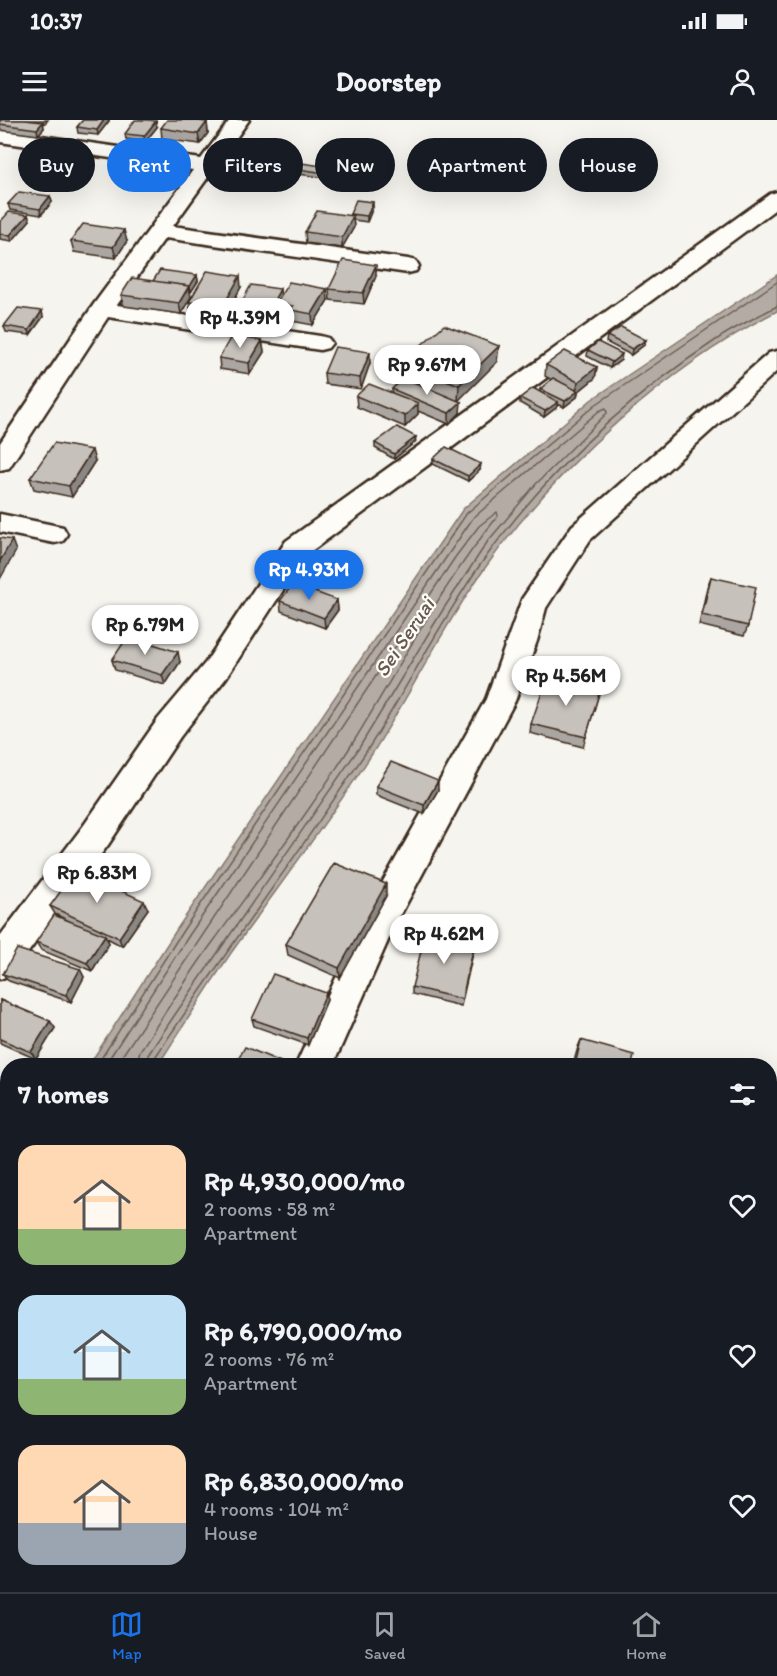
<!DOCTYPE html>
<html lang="en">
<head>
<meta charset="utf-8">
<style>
  body { margin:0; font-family:Itim,sans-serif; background:#242831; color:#f1f3f6; height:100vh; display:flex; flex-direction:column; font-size:22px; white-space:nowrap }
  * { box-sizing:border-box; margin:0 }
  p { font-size:20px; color:#9ea1a6 }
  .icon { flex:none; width:33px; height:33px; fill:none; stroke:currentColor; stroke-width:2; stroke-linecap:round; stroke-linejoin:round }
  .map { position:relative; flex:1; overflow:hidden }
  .panel { position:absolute; left:0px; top:938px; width:777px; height:536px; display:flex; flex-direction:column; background:#171b24; border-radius:24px 24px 0 0; box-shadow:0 6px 24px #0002 }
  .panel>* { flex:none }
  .top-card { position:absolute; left:18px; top:18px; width:741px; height:54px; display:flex; gap:12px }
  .price { position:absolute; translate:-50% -51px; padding:0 14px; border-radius:21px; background:#fff; color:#222; font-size:20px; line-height:39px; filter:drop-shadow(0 2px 3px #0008) }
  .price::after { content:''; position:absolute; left:50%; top:36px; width:18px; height:14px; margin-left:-9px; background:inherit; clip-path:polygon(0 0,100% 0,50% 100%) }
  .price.current { background:#1a73e8; color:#fff }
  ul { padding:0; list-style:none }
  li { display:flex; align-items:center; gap:18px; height:150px; padding:0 18px }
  li span { display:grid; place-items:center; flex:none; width:168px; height:120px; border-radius:18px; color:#555 }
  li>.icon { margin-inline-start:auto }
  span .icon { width:72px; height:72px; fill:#fffc; stroke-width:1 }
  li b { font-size:26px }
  h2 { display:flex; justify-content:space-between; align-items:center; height:72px; padding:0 18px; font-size:26px }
  .pill { padding:0 21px; border-radius:27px; background:#171b24; box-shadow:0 6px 24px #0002; font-size:21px; line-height:54px }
  .pill.current { background:#1a73e8; color:#fff }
  .status { display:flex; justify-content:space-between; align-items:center; height:42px; padding:0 30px; background:#171b24; direction:ltr }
  .status svg { height:16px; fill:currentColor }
  header { display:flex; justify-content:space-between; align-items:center; height:78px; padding:0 18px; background:#171b24; font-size:27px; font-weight:700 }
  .dock { display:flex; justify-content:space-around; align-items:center; height:84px; border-top:2px solid #363941; background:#171b24; font-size:16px; color:#9ea1a6 }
  .dock a { display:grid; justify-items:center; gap:3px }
  .dock .current { color:#1a73e8 }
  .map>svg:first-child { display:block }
  .water { fill:#b4aca4; stroke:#84786e; stroke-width:1.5 }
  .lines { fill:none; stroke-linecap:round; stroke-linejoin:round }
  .shore { stroke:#6b5e54; stroke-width:1.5 }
  .minor-casing { stroke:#3b2a1e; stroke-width:5 }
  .minor { fill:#fdfcf7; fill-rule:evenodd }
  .wall { fill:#aba6a1; stroke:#3b2a1e; stroke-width:1.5 }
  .shaded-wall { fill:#8b8783; stroke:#3b2a1e; stroke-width:1.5 }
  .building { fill:#c7c1bb; stroke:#3b2a1e; stroke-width:1.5 }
  .labels { text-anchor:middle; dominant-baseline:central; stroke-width:4.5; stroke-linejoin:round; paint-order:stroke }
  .water-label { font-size:21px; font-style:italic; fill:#65584d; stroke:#fdfcf7 }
</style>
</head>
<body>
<div class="status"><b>10:37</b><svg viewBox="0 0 49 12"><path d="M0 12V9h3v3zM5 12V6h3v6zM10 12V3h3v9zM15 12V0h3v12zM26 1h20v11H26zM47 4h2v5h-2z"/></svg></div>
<header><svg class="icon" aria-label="menu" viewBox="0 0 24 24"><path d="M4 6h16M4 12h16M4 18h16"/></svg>Doorstep<svg class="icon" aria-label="person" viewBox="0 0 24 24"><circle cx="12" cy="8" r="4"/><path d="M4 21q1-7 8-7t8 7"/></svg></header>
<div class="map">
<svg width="777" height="1472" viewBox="0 0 777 1472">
  <rect width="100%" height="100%" fill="#f5f4ee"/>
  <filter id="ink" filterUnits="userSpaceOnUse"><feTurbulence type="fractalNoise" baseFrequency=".0167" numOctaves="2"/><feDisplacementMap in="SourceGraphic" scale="12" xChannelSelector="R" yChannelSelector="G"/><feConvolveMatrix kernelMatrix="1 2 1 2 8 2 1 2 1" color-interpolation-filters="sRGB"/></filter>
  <g filter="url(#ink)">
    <path class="water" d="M777 155V191C666 248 558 346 485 448 443 507 411 573 372 634 327 703 278 767 231 833 206 870 182 908 158 945H89L179 806 463 389 591 280Z
      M7 1072V1192L0 1204V1084Z"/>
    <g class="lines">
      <path class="shore" d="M97 945 184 809 467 393 595 285 777 162
        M105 945 190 814 473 398 599 291 606 288 607 293 536 364 488 421 444 488 359 628 174 896 148 935 145 945
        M116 945 456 436 479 406 497 392 498 396C440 467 402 544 354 621 311 689 263 753 216 818 189 854 165 893 140 931L136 945
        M153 945 154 939C223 835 297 736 366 632 406 571 438 505 480 445 543 356 625 280 716 220 735 207 757 197 777 186"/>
      <g class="minor-casing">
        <path id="minor" d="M230 0H249L173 106 408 139 416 141 419 146 416 151 408 153 165 118 117 185 320 216 328 218 332 223 328 228 320 230 108 197 9 348 0 350V323L94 184 193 50 0 22V10L201 39Z
          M777 72V88L306 435 226 558 180 617 108 725 12 854 0 859V816L84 705 158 599 206 542 286 421 770 74Z
          M777 231V251L590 420 546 488 537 521 515 581 394 807 333 945H296L368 788 486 579 522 479 572 406 769 233Z
          M0 394 63 407 67 414 63 421 54 423 0 412Z
          M770 1103 777 1106V1146L770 1143Z
          M41 1466H88L86 1472H38Z"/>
      </g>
      <use href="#minor" class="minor"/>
    </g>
    <path class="wall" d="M0 0H48L44 4 43 3 44 8 38 15 0 10Z
      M83 0H109V1L98 15 78 13 77 7Z
      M207 2 208 13 200 24 162 19 161 8Z
      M157 7 145 22 126 19 125 14Z
      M248 25V31L282 35V40L329 52 326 58 278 51V49L277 51 242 46 241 40 244 36 229 35 228 29Z
      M355 49 349 60 331 58V52Z
      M50 76 52 82 41 95 10 90 8 84Z
      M373 87 367 102 353 100 354 107 342 128 306 123 305 112 350 96V94Z
      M28 95 30 100 12 121 0 119V102Z
      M71 121H127L116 138 74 132Z
      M197 155 198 161 191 172H190L181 194 124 186 121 175 153 161Z
      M376 156 364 184 330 180 329 169Z
      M241 167 224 198 191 193 189 182Z
      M280 176 328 180 313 205 292 201 291 197 277 194 276 189 268 204 239 200 238 189Z
      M42 191 43 197 30 215 6 212 4 206Z
      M607 216 644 225 631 235 606 222Z
      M262 221 264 232 250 254 220 249 219 238Z
      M588 230 621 240 610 248 587 236Z
      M402 242H497L458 280 460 293 449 304 418 291V294L405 307 357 287 356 276 392 273V269L404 258 402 257Z
      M370 243 361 269 325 264 324 253Z
      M546 245 597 247 595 258 578 272 577 277 564 287 558 284 557 287 544 297 520 283V278L540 272V269L552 260 545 256Z
      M415 322 394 339 375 328V323Z
      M433 339 480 350 468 361 433 344Z
      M95 341 72 377 34 369 30 358Z
      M711 457 748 506 744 516 699 505 707 467Z
      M337 480 338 490 325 508 281 491 280 481Z
      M112 540 180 542 165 565 115 550Z
      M600 570 583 627 530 613 531 604Z
      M376 666 438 670 424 694 376 675Z
      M386 776 340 858 288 835 286 824Z
      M50 786 148 789 122 826 107 818 109 823 92 851 41 830 36 822 71 802 55 794Z
      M474 829 461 886 412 874V867Z
      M80 849 84 857 71 882 9 861 3 854Z
      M326 873 327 880 308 925 254 906 252 899Z
      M0 880 50 901 55 908 36 939 0 923Z
      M581 920 632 945H573L578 927Z
      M770 1127 777 1129V1256L770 1254Z"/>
    <path class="shaded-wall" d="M104 0H109V1L98 15 97 10Z
      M156 1 157 7 145 22 144 16Z
      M43 2 44 8 38 15 37 9Z
      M207 2 208 13 200 24 198 14Z
      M282 35 283 41 278 46V49L277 51 276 45Z
      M355 43V49L349 60V55Z
      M329 47V52L326 58 325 53Z
      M50 76 52 82 41 95 40 89Z
      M373 82V87L367 102V96Z
      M28 95 30 100 12 121 10 115Z
      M353 96 354 107 342 128V117Z
      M124 110 127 121 116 138 113 127Z
      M376 145V156L364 184 363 173Z
      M197 155 198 161 191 172 190 166Z
      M240 156 241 167 224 198 223 186Z
      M189 166 191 177 181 194 179 183Z
      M280 169 281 180 276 183V189L268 204 267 193Z
      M327 169 328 180 313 205 312 194Z
      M42 191 43 197 30 215 29 210Z
      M646 220 644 225 631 235 632 229Z
      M262 221 264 232 250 254 249 243Z
      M499 226 497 242 458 281 459 265Z
      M370 232V243L361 269 360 258Z
      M622 234 621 240 610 248 612 242Z
      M597 247 595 258 578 272 577 277 564 287 565 281 576 272 578 262Z
      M461 282 460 293 449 304V293Z
      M558 282 557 287 544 297 545 291Z
      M418 283V294L405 307V296Z
      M416 317 415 322 394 339V334Z
      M92 330 95 341 72 377 69 366Z
      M481 344 480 350 468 361V356Z
      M12 420 16 431 0 459V441Z
      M337 480 338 490 325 508 324 498Z
      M178 532 180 542 165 565 162 555Z
      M438 661V670L424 694V685Z
      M386 764V776L340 858 339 848Z
      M144 781 148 789 122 826 119 818Z
      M105 815 109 823 92 851 87 843Z
      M80 849 84 857 71 882 66 875Z
      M326 873 327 880 308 925 307 918Z
      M50 901 55 908 36 939 31 932Z
      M6 1004 8 1006V1016L0 1028V1013Z
      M0 1364 8 1369V1373L0 1369Z
      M39 1466H45L41 1472H36Z
      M205 1466H213L228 1472H219Z"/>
    <path class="building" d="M0 0H25L43 2 37 9 0 4Z
      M83 0H104L97 10 77 7Z
      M135 0H148L156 1 144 16 125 14Z
      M167 0H189L207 2 198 14 161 8Z
      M232 24 248 25 245 31 228 29Z
      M247 31 282 35 276 45 241 40Z
      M281 40 329 47 325 53 278 46Z
      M337 41 355 43 349 55 331 52Z
      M19 72 50 76 40 89 8 84Z
      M356 80 373 82 367 96 350 94Z
      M317 91 353 96 342 117 305 112Z
      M9 92 28 95 10 115 0 114V102Z
      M83 104 124 110 113 127 71 121Z
      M343 140 376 145 363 173 329 169Z
      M160 150 197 155 190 166 153 161Z
      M207 151 240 156 223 186 189 182Z
      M132 158 189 166 179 183 121 175Z
      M289 162 327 169 312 194 291 190 293 186 276 183Z
      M251 165 280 169 267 193 238 189Z
      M18 188 42 191 29 210 4 206Z
      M444 205 499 226 459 265 402 242Z
      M621 207 646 220 632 229 607 216Z
      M232 215 262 221 249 243 219 238Z
      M598 222 622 234 612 242 588 230Z
      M335 227 370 232 360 258 324 253Z
      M565 231 597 247 578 262 546 245Z
      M404 258 461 282 449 293 392 269Z
      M553 258 578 271 565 281 540 269Z
      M369 264 418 283 405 296 356 276Z
      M533 268 558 282 545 291 520 278Z
      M397 307 416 317 394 334 375 323Z
      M54 323 92 330 69 366 30 358Z
      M446 327 481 344 468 356 433 339Z
      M0 418 12 420 0 441Z
      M711 457 756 467 748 506 702 495Z
      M293 464 337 480 324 498 280 481Z
      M128 516 178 532 162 555 112 540Z
      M547 557 600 570 586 617 531 604Z
      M391 642 438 661 424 685 376 666Z
      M334 743 386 764 339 848 286 824Z
      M76 750 144 781 119 818 50 786Z
      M54 795 105 815 87 843 36 822Z
      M426 811 475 821 462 879 412 867Z
      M17 829 80 849 66 875 3 854Z
      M273 854 326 873 307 918 252 899Z
      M0 880 50 901 31 932 0 919Z
      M581 920 634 935 632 945H575Z
      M245 927 288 945H235Z
      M0 1002 6 1004 0 1013Z
      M770 1127 777 1129V1251L770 1248Z
      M0 1369 8 1373V1466H39L36 1472 0 1471Z
      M117 1466H205L219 1472H115Z"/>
  </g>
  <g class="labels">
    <g class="water-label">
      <text transform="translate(404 517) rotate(-56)">Sei Seruai</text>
    </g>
  </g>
</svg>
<b class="price" style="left:240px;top:229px">Rp 4.39M</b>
<b class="price" style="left:427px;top:276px">Rp 9.67M</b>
<b class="price current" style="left:309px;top:481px">Rp 4.93M</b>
<b class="price" style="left:145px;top:536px">Rp 6.79M</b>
<b class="price" style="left:566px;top:587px">Rp 4.56M</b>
<b class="price" style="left:97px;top:784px">Rp 6.83M</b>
<b class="price" style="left:444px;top:845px">Rp 4.62M</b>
<div class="top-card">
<a class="pill">Buy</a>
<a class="pill current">Rent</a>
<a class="pill">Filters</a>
<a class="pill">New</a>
<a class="pill">Apartment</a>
<a class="pill">House</a>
</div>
<section class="panel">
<h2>7 homes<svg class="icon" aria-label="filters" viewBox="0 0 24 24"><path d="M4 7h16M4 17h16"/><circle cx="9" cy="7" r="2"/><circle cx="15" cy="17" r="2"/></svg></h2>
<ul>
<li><span style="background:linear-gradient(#ffd9b3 70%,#8fb573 0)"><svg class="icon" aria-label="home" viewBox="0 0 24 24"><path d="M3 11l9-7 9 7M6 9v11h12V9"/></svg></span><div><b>Rp 4,930,000/mo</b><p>2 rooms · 58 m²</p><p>Apartment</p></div><svg class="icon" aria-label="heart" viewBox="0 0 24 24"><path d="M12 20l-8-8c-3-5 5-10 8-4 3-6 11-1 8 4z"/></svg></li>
<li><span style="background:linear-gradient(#bfe0f5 70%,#8fb573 0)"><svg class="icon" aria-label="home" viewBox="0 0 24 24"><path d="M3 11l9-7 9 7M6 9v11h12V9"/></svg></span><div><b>Rp 6,790,000/mo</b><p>2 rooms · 76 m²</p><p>Apartment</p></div><svg class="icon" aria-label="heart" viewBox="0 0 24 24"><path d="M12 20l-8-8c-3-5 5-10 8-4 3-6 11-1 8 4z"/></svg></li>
<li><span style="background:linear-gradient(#ffd9b3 65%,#9aa5b1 0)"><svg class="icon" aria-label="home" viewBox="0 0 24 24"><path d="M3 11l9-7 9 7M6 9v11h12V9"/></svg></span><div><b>Rp 6,830,000/mo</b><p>4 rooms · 104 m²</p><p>House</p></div><svg class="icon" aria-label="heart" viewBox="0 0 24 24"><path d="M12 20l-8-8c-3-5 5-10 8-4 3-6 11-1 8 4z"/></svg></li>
</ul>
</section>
</div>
<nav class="dock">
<a class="current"><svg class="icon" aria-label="map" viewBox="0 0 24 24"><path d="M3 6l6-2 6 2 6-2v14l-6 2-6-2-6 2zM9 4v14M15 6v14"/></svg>Map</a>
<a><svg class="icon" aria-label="saved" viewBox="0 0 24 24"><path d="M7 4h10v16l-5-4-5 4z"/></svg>Saved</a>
<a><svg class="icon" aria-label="home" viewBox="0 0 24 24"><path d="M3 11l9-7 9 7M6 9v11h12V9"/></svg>Home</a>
</nav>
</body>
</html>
